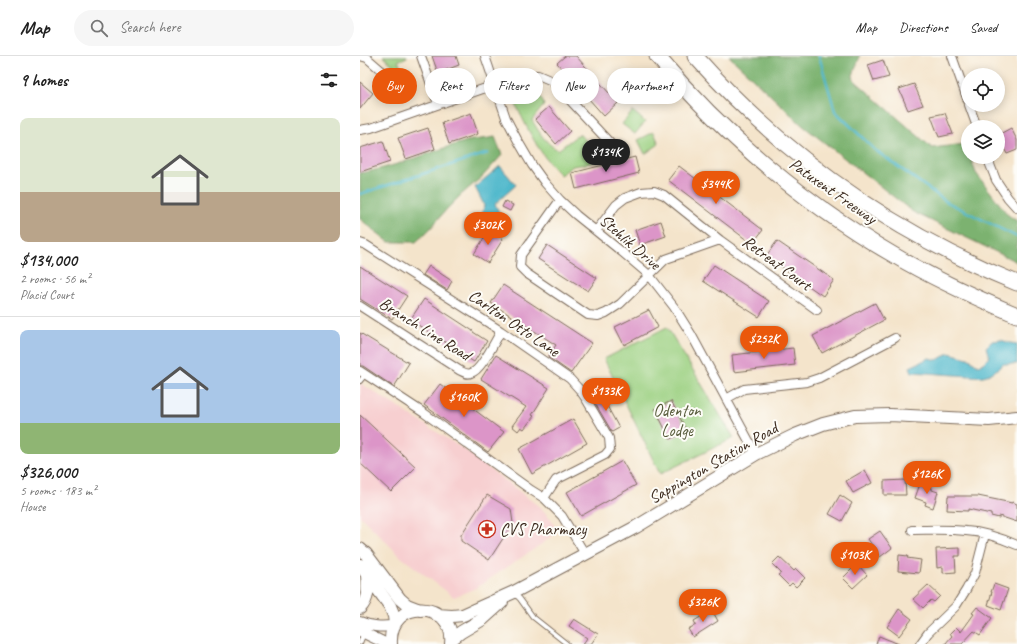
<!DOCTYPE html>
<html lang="en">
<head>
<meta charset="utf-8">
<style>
  body { margin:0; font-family:Caveat,sans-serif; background:#f6f6f6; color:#222; height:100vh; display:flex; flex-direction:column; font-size:15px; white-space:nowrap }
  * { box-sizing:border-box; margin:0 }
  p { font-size:13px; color:#767676 }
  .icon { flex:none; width:22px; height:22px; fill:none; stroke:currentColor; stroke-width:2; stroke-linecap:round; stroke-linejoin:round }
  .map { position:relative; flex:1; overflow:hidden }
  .details { display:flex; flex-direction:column; background:#fff; width:360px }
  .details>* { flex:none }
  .guide { position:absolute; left:12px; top:12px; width:380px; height:36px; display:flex; gap:8px }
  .fabs { position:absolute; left:601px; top:12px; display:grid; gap:8px }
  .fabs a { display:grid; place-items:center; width:44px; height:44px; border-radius:50%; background:#fff; box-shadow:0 2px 10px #0003; font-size:20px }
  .price { position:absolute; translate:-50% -34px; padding:0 9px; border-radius:14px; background:#ea580c; color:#fff; font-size:13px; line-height:26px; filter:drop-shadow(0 1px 2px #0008) }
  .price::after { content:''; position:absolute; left:50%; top:24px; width:12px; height:9px; margin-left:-6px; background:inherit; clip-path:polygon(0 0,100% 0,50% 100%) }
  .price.on { background:#222; color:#fff }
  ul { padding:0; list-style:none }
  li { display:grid; align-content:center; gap:8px; height:212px; padding:0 20px }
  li+li { border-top:1px solid #e0e0e0 }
  li span { display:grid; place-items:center; height:124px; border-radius:8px; color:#555 }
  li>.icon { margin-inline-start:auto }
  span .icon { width:72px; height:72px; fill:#fffc; stroke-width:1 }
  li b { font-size:17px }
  h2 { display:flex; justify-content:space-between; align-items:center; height:48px; padding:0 20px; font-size:17px }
  .tag { padding:0 14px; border-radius:18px; background:#fff; box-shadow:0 2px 10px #0003; font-size:14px; line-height:36px }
  .tag.on { background:#ea580c; color:#fff }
  header { display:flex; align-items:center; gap:24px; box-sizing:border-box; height:56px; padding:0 20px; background:#fff; border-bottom:1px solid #e0e0e0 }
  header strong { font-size:19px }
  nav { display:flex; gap:22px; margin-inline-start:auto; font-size:14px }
  .search { width:280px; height:36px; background:#f6f6f6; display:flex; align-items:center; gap:10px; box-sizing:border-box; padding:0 14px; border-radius:22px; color:#767676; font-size:15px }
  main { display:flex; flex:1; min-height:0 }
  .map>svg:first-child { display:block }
  .built { fill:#f7cfd0 }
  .green { fill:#9bd081; stroke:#6b7d50 }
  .forest { fill:#7cb26f; stroke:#5c6e46 }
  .water { fill:#4db7cb; stroke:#447074 }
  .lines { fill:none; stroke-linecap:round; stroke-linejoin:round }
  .stream { stroke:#4db7cb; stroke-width:2.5 }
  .building { fill:#dc95c8 }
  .service-casing { stroke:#7c6b5b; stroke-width:6 }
  .minor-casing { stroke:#7c6b5b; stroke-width:10 }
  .tertiary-casing { stroke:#7c6b5b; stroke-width:12 }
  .secondary-casing { stroke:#7c6b5b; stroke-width:14 }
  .motorway-casing { stroke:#7c6b5b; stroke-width:17 }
  .service { stroke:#fff; stroke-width:4 }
  .minor { stroke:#fff; stroke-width:8 }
  .tertiary { stroke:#fff; stroke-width:10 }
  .secondary { stroke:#fff; stroke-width:12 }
  .motorway { stroke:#fff; stroke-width:15 }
  .labels { text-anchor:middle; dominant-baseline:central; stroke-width:4; stroke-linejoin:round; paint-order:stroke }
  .street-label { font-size:17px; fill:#3b2a1e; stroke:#fdfcf7 }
  .park-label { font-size:17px; fill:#585c3c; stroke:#fdfcf7 }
  .poi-label { font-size:17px; fill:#3b2a1e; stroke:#fdfcf7; text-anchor:start }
</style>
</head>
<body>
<header>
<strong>Map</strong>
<div class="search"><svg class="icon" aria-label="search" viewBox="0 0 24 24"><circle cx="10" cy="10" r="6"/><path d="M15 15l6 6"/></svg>Search here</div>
<nav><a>Map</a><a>Directions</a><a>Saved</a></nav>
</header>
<main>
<section class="details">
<h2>9 homes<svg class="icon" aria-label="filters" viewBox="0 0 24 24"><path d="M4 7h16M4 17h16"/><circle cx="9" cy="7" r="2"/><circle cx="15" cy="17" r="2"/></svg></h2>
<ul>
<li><span style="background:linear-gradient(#dfe7d0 60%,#b9a48a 0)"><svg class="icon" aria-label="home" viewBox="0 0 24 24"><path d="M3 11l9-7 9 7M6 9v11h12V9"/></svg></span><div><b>$134,000</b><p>2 rooms · 56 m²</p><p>Placid Court</p></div></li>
<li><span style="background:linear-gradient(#a9c7e8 75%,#8fb573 0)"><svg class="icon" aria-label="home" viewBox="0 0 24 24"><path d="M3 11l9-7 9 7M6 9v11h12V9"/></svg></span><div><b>$326,000</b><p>5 rooms · 183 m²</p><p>House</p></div></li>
</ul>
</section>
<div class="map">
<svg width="657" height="588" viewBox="0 0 657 588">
  <rect width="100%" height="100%" fill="#fdfcf7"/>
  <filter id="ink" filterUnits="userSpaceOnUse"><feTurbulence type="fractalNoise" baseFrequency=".025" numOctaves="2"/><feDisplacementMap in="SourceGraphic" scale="8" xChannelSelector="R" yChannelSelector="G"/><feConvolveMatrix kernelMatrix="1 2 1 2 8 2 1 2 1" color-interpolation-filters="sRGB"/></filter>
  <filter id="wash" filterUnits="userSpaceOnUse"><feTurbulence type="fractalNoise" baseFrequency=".012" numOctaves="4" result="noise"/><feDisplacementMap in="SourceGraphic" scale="16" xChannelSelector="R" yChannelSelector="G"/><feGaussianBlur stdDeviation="0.9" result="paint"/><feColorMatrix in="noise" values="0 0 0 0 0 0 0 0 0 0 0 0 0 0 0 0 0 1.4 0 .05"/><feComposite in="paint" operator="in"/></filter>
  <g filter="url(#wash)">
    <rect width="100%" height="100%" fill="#f4e4cb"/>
    <path class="built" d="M0 327 108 396 143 423 181 452 191 463 197 476 183 487 116 532 94 541 41 501 0 460Z"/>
    <path class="green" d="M23 0H47V1L38 5 41 11 50 12 47 22Z
      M168 37C178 38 181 40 184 49L172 64C179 76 185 87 198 94L219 78 238 96 242 102 227 108 213 110 200 119C178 97 166 70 153 42Z
      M273 55 285 66 275 78 262 68Z
      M294 76 299 88 285 98 278 84Z
      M307 271 374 382 300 418 244 303Z"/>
    <path class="forest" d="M369 0H500L492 22 572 92 605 88 608 95V101H610L616 117 648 159 657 165V206L553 156 442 69Z
      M135 81 142 99 123 120 102 138 86 154 70 173 56 186H29L0 163V117C37 111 71 95 107 85 116 83 126 83 135 81Z"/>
    <path class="water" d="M140 110 156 129 135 148 140 158 136 165 122 160 124 149 115 131Z
      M641 284 650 287 657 288V308H643C633 318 625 322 610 320L552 316 550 311 569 302 577 304 589 297 608 302 618 309 623 307 629 301 626 291 632 285Z"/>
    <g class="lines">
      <path class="stream" d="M459 0 475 55 515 94 587 146 657 181
        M0 138 128 97"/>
    </g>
    <g id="blocks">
      <path class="building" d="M72 0H96L99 9 78 17Z
        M205 0H216L258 47 244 60 197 7Z
        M523 4 529 21 514 25 508 9Z
        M0 26 13 37 0 53Z
        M554 28 563 49 548 54 539 33Z
        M189 51 210 75 196 88 175 63Z
        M111 57 118 78 89 88 82 67Z
        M585 57 593 78 579 81 571 60Z
        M68 72 75 93 46 103 38 82Z
        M651 72 657 84V94L647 98 638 81V79Z
        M23 85 30 106 0 116V92Z
        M275 101 279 117 216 133 212 117Z
        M319 110 403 174 392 188 308 124Z
        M145 145 153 149 150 155 142 151Z
        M301 165 306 180 280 189 275 174Z
        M129 174 143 183 128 207 114 198Z
        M417 185 474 224 463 240 406 200Z
        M187 189 237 222 228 235 178 203Z
        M354 209 409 245 399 261 343 225Z
        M0 210 47 240 32 263 0 243Z
        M69 210 92 225 87 234 63 219Z
        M143 229 232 287 211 317 188 301 196 289 131 247Z
        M64 243 113 275V276L127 285 114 306 106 301 107 300 50 264Z
        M515 247 524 264 462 297 453 280Z
        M289 254 298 271 264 289 255 271Z
        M0 277 49 307 34 331 3 310H0Z
        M433 292 435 309 374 316 372 299Z
        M136 299 189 332 172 359 174 360 164 373 161 371 158 375 152 370 166 351 121 323Z
        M80 328 144 376 128 396 64 349Z
        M240 337 259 372 252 376 232 342Z
        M311 345 327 375 310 383 295 353Z
        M0 359 56 411 31 436 0 407Z
        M213 363 227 387 172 418 159 393Z
        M262 405 276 429 221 460 207 436Z
        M505 414 512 427 493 437 486 425Z
        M545 424 546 439H524V425Z
        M560 428 572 432V434L578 436 573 452 565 449 566 446 555 442Z
        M127 439 151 453 153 467 129 504 101 485V479Z
        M480 439 492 447 482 465 469 458Z
        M588 440H618L652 447V446L657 448V466L639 460V462L631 460V458L608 453V455L587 454Z
        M520 475 532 492 520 501 508 483Z
        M600 492V500H595L596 516 583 517V511L577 512 576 493Z
        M539 499 548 500 547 502 561 504 559 517 538 515Z
        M419 501 434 515 436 513 445 522 436 531 432 527 429 530 418 519 421 517 412 508Z
        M497 508 507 519 493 532 483 522Z
        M634 528 648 533 641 554 628 549 632 536H631Z
        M568 529 580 540 574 546 571 544 563 552 553 543Z
        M617 551 632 562 620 579 614 575 602 588H585L592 580 590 577 596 571 601 576 614 558 612 557Z
        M539 553 552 563 539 580 527 571Z
        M352 554 358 565 333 581 328 573 336 569 334 565Z
        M214 563 238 578 231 588H223L227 582 209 570Z
        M519 580 539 588H516Z"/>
    </g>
  </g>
  <g filter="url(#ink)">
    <use href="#blocks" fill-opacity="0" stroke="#7c6b5b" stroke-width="1"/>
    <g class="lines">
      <g class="service-casing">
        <path id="service" d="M0 325 5 319
          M155 538 160 543 173 561 207 588
          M0 587 4 577"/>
      </g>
      <g class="minor-casing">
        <path id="minor" d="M0 0 7 2 44 34
          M61 0 78 48
          M125 0 146 62 158 85 172 109 185 127 200 144 216 159 262 196 289 219 314 251 331 278 396 398
          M592 0 608 45
          M609 49 617 71
          M0 74 11 72 163 19H178L192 25 250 87
          M627 101 636 124 648 142 657 152
          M200 144 161 199 160 211 166 217 228 259 238 260 246 257 260 248 306 203 360 184
          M236 175 256 149 265 142 281 136 294 135 304 139 360 184 457 254
          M0 187 6 189 141 275 210 323 219 333 226 343 249 382 250 393 245 399 196 424 184 442
          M0 250 99 314C103 316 107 319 111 317 121 315 135 285 141 275
          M0 315 64 357 171 434 184 442 202 460 225 498
          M366 343 384 333 447 326 459 322 535 282
          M552 474C570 474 588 473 606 475 624 476 641 482 657 489
          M560 588 568 577 596 550 606 534 615 517 625 478"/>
      </g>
      <g class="tertiary-casing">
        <path id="tertiary" d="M0 566C12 571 21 571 33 570
          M0 575 27 588"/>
      </g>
      <g class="secondary-casing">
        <path id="secondary" d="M0 493 6 498 40 543 47 549 60 554
          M0 509 30 550 34 560 35 568
          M0 552C9 543 8 531 7 519
          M77 559 92 560 103 559 154 536 276 471 396 398 435 379 463 368 495 360 530 359 629 364 657 361
          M92 583 101 576 123 563 142 546
          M31 588C28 540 96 544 91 588"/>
      </g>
      <g class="motorway-casing">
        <path id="motorway" d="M297 0C364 79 442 146 532 198 572 222 614 241 657 259
          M335 0C425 101 532 176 657 227"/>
      </g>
      <use href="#service" class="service"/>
      <use href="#minor" class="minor"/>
      <use href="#tertiary" class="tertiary"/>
      <use href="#secondary" class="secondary"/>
      <use href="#motorway" class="motorway"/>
    </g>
  </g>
  <defs>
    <g id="pharmacy-ring" transform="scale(0.9)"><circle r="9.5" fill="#fdfcf7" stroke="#c8321e" stroke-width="1.5"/><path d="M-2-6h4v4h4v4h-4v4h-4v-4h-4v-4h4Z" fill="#c8321e"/></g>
  </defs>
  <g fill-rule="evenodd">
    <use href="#pharmacy-ring" x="127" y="473"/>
  </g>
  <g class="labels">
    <g class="street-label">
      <text transform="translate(473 135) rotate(35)">Patuxent Freeway</text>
      <text transform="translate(270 186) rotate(41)">Stehlik Drive</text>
      <text transform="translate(417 207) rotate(36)">Retreat Court</text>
      <text transform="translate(154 267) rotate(34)">Carlton Otto Lane</text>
      <text transform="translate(65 273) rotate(32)">Branch Line Road</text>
      <text transform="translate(353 407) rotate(-30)">Sappington Station Road</text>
    </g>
    <g class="park-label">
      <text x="317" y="354">Odenton<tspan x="317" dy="20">Lodge</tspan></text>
    </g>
    <g class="poi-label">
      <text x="140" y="473">CVS Pharmacy</text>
    </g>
  </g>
</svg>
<div class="fabs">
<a><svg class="icon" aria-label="locate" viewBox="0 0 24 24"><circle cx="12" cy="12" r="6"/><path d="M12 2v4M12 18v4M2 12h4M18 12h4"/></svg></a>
<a><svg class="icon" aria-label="layers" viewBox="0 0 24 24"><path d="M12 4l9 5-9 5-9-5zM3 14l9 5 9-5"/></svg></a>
</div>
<b class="price on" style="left:246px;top:117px">$134K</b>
<b class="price" style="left:356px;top:149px">$344K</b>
<b class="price" style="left:128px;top:190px">$302K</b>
<b class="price" style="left:404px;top:304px">$252K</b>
<b class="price" style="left:246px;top:356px">$133K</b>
<b class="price" style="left:104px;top:362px">$160K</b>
<b class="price" style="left:567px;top:439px">$126K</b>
<b class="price" style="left:495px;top:520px">$103K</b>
<b class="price" style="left:343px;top:567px">$326K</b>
<div class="guide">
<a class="tag on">Buy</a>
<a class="tag">Rent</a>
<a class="tag">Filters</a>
<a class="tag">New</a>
<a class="tag">Apartment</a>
</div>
</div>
</main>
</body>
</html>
